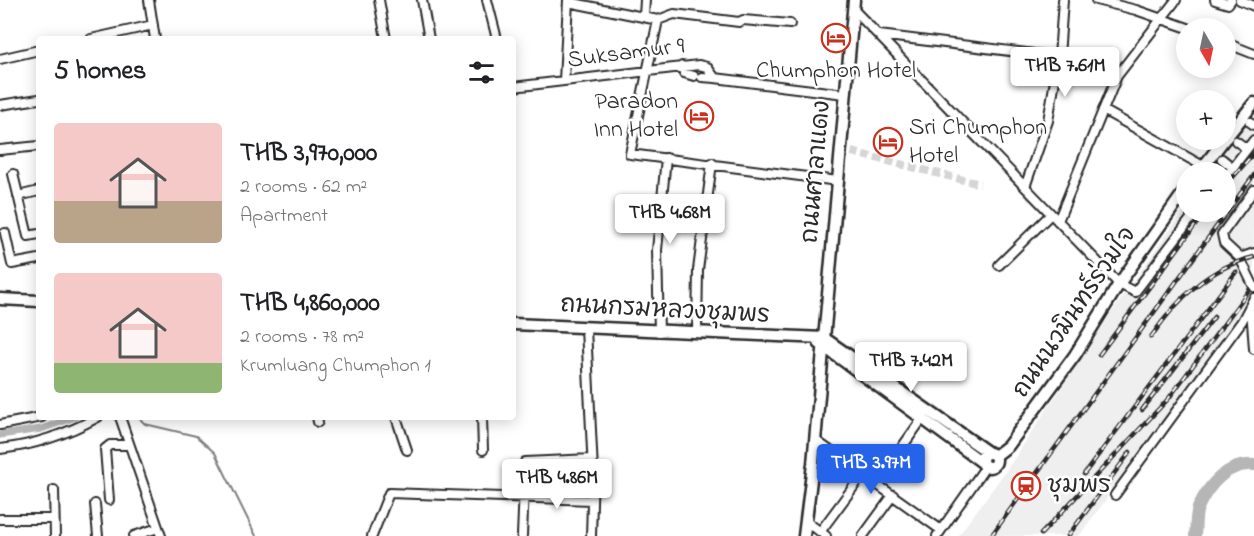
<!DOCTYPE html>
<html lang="en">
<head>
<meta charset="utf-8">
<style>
  body { margin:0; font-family:"Indie Flower","Playpen Sans Thai",sans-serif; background:#f2f2f2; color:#202124; height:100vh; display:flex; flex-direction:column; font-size:22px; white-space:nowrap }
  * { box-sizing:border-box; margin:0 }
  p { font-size:20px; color:#757577 }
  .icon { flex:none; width:33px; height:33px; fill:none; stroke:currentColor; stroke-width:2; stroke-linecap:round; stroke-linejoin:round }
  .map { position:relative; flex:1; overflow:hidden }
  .sheet { position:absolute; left:36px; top:36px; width:480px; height:384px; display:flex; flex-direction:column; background:#fff; border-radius:6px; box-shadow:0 3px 15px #0003 }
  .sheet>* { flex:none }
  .needle { width:39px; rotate:171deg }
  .controls { position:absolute; left:1176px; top:18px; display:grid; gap:12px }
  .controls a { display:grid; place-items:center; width:60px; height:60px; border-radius:50%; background:#fff; box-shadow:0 3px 15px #0003; font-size:30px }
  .price { position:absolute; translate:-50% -51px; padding:0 14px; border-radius:6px; background:#fff; color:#222; font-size:20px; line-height:39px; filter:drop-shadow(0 2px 3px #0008) }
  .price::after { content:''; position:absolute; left:50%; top:36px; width:18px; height:14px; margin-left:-9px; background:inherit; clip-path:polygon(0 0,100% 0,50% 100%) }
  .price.current { background:#2563eb; color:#fff }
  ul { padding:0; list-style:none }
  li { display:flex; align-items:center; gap:18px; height:150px; padding:0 18px }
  li span { display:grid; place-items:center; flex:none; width:168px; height:120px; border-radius:6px; color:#555 }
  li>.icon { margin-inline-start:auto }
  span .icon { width:72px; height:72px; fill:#fffc; stroke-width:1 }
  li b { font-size:26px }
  h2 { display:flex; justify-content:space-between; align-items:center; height:72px; padding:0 18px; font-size:26px }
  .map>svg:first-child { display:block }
  .built { fill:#efefef }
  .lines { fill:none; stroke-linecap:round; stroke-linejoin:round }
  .stream { stroke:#7e7e7e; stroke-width:2 }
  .canal { stroke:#b6b6b6; stroke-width:7 }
  .river { stroke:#b6b6b6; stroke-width:12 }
  .street-tunnel { stroke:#d5d5d5; stroke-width:8; stroke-dasharray:8 4; stroke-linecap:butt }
  .street-casing { stroke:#2b2b2b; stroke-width:12 }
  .secondary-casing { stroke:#2b2b2b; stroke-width:15 }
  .street { stroke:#fff; stroke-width:8 }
  .secondary { stroke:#fff; stroke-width:10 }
  .rail-casing { stroke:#2b2b2b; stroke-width:4.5 }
  .rail { stroke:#fff; stroke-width:2; stroke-dasharray:7; stroke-linecap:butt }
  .labels { text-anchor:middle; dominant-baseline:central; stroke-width:5; stroke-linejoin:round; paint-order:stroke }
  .street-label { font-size:24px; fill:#2b2b2b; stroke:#fff }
  .poi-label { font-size:24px; fill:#2b2b2b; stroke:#fff; text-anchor:start }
</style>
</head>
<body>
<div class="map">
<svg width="1254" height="536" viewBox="0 0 1254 536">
  <rect width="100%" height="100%" fill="#fff"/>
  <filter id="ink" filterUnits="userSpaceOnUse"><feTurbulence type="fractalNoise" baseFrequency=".0167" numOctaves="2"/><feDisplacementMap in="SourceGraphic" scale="12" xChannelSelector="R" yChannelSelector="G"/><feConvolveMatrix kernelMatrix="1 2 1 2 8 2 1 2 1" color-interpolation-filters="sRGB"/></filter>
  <g filter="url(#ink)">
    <path class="built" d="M1254 112V299L1079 536H958L1008 468 1109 316 1186 207V212H1226V172H1211Z"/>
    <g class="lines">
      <path class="stream" d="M138 417 145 424 196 436 215 453 256 536"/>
      <path class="canal" d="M0 435 41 429 75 417"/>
      <path class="river" d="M1195 536C1196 527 1195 516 1198 508 1208 485 1227 463 1254 465"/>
      <path class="street-tunnel" d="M840 149 980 184"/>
      <g class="street-casing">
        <path id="street" d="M149 0 155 39
          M379 0 386 39
          M422 0 429 39
          M487 0 497 39
          M1096 0 1136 10 1188 28
          M1215 0 1228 4 1231 0
          M1240 0 1254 6
          M568 2 658 20 630 154 838 181
          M853 9 1119 284 1135 292 1196 212
          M644 16 645 0
          M658 20 674 14 739 22 743 20 790 24
          M879 35 1059 57
          M91 39 153 25
          M1226 43 1254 54
          M0 59 39 50
          M682 66 684 73 694 76
          M702 77 715 78
          M564 81 568 0
          M513 87 699 65 707 67 715 78 845 94
          M0 105 39 99
          M1103 110 1203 166
          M1250 122 1254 125
          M1236 141 1247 149
          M0 150 39 146
          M1222 159 1233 168
          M13 174 28 236 39 234
          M1226 176 1254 140
          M1025 187 1048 121 1059 57 1063 0
          M1254 190 1222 234 1224 243 1240 258 1254 253
          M18 196 39 191
          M1058 221 1117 76 1176 0
          M5 233 12 264 39 259
          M1240 258 1254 287
          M999 265 1051 214
          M1251 308 1254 349
          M586 328 593 471 591 536
          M659 332 657 250 666 158
          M697 333 698 270 712 163
          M120 417 161 536
          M317 417 318 422
          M396 417 407 450
          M482 417 483 450
          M0 425 42 417
          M815 440 941 530
          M0 449C36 445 67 434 98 417
          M876 484 922 419
          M54 490 55 536
          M1115 495 1242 321 1254 298
          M109 500 105 449 110 445H128
          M95 504 98 536
          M0 519H53
          M807 522 826 536
          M820 532 863 474
          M134 536 158 528
          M372 536 389 493 592 500
          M522 536 525 462 592 459
          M863 536 893 495
          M937 536 986 466"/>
      </g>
      <g class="secondary-casing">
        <path id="secondary" d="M1226 138 1254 103
          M1199 172 1224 140
          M0 299 39 301
          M513 324 824 338 989 453
          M819 343 983 463
          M982 460a7 7 0 1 1 14 0a7 7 0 1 1-14 0Z
          M995 456 1008 446 1075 355 1119 284 1186 189
          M804 536 813 464 854 0"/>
      </g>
      <use href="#street" class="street"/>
      <use href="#secondary" class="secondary"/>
      <g class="rail-casing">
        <path id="rail" d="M1226 185 1254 153
          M1151 337C1177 299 1208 268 1254 257
          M1099 355 1205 212
          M1142 410 1214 317
          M1084 474 1236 272
          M1041 534 1169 398 1249 290
          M991 536 1254 175
          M1068 536 1130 452"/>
      </g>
      <use href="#rail" class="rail"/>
    </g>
  </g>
  <defs>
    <g id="hotel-ring" transform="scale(1.5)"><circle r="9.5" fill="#fff" stroke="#c8321e" stroke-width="1.5"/><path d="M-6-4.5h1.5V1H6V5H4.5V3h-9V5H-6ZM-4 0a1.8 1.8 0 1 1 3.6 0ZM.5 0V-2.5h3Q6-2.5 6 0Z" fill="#c8321e"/></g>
    <g id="station-ring" transform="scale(1.5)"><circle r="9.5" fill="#fff" stroke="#c8321e" stroke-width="1.5"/><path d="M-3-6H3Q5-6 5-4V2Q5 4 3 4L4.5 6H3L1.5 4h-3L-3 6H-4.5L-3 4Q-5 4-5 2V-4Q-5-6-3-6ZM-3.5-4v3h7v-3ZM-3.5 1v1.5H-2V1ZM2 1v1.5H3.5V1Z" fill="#c8321e"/></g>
  </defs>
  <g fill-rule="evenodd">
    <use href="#hotel-ring" x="836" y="38"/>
    <use href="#hotel-ring" x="699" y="116"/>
    <use href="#hotel-ring" x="888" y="142"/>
    <use href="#station-ring" x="1026" y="486"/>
  </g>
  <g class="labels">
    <g class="street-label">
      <text transform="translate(626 54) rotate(-7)">Suksamur 9</text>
      <text transform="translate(817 172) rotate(-85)">ถนนศาลาแดง</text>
      <text transform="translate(665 311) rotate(3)">ถนนกรมหลวงชุมพร</text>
      <text transform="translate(1075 313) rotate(-56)">ถนนนวมินทร์ร่วมใจ</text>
    </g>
    <g class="poi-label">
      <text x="836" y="71" text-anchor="middle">Chumphon Hotel</text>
      <text x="678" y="102" text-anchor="end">Paradon<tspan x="678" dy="28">Inn Hotel</tspan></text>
      <text x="909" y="128">Sri Chumphon<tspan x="909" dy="28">Hotel</tspan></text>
      <text x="1047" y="486">ชุมพร</text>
    </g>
  </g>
</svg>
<div class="controls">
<a><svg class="needle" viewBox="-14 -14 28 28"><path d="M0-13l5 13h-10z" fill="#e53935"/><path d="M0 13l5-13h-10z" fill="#757577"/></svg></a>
<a>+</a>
<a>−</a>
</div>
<b class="price" style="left:1065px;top:98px">THB 7.61M</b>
<b class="price" style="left:670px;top:245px">THB 4.68M</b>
<b class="price" style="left:911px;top:393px">THB 7.42M</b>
<b class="price current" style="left:871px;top:495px">THB 3.97M</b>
<b class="price" style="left:557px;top:510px">THB 4.86M</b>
<section class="sheet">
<h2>5 homes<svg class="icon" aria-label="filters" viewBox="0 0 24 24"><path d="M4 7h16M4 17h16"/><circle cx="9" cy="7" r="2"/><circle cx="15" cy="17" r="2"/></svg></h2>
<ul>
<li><span style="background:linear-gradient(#f6c9c9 65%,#b9a48a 0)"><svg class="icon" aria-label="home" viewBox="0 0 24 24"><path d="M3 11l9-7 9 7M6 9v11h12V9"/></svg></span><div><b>THB 3,970,000</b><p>2 rooms · 62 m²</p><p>Apartment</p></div></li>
<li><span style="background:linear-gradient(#f6c9c9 75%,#8fb573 0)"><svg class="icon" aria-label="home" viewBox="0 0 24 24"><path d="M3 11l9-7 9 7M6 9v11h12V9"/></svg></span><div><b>THB 4,860,000</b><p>2 rooms · 78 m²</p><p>Krumluang Chumphon 1</p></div></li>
</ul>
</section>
</div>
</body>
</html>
